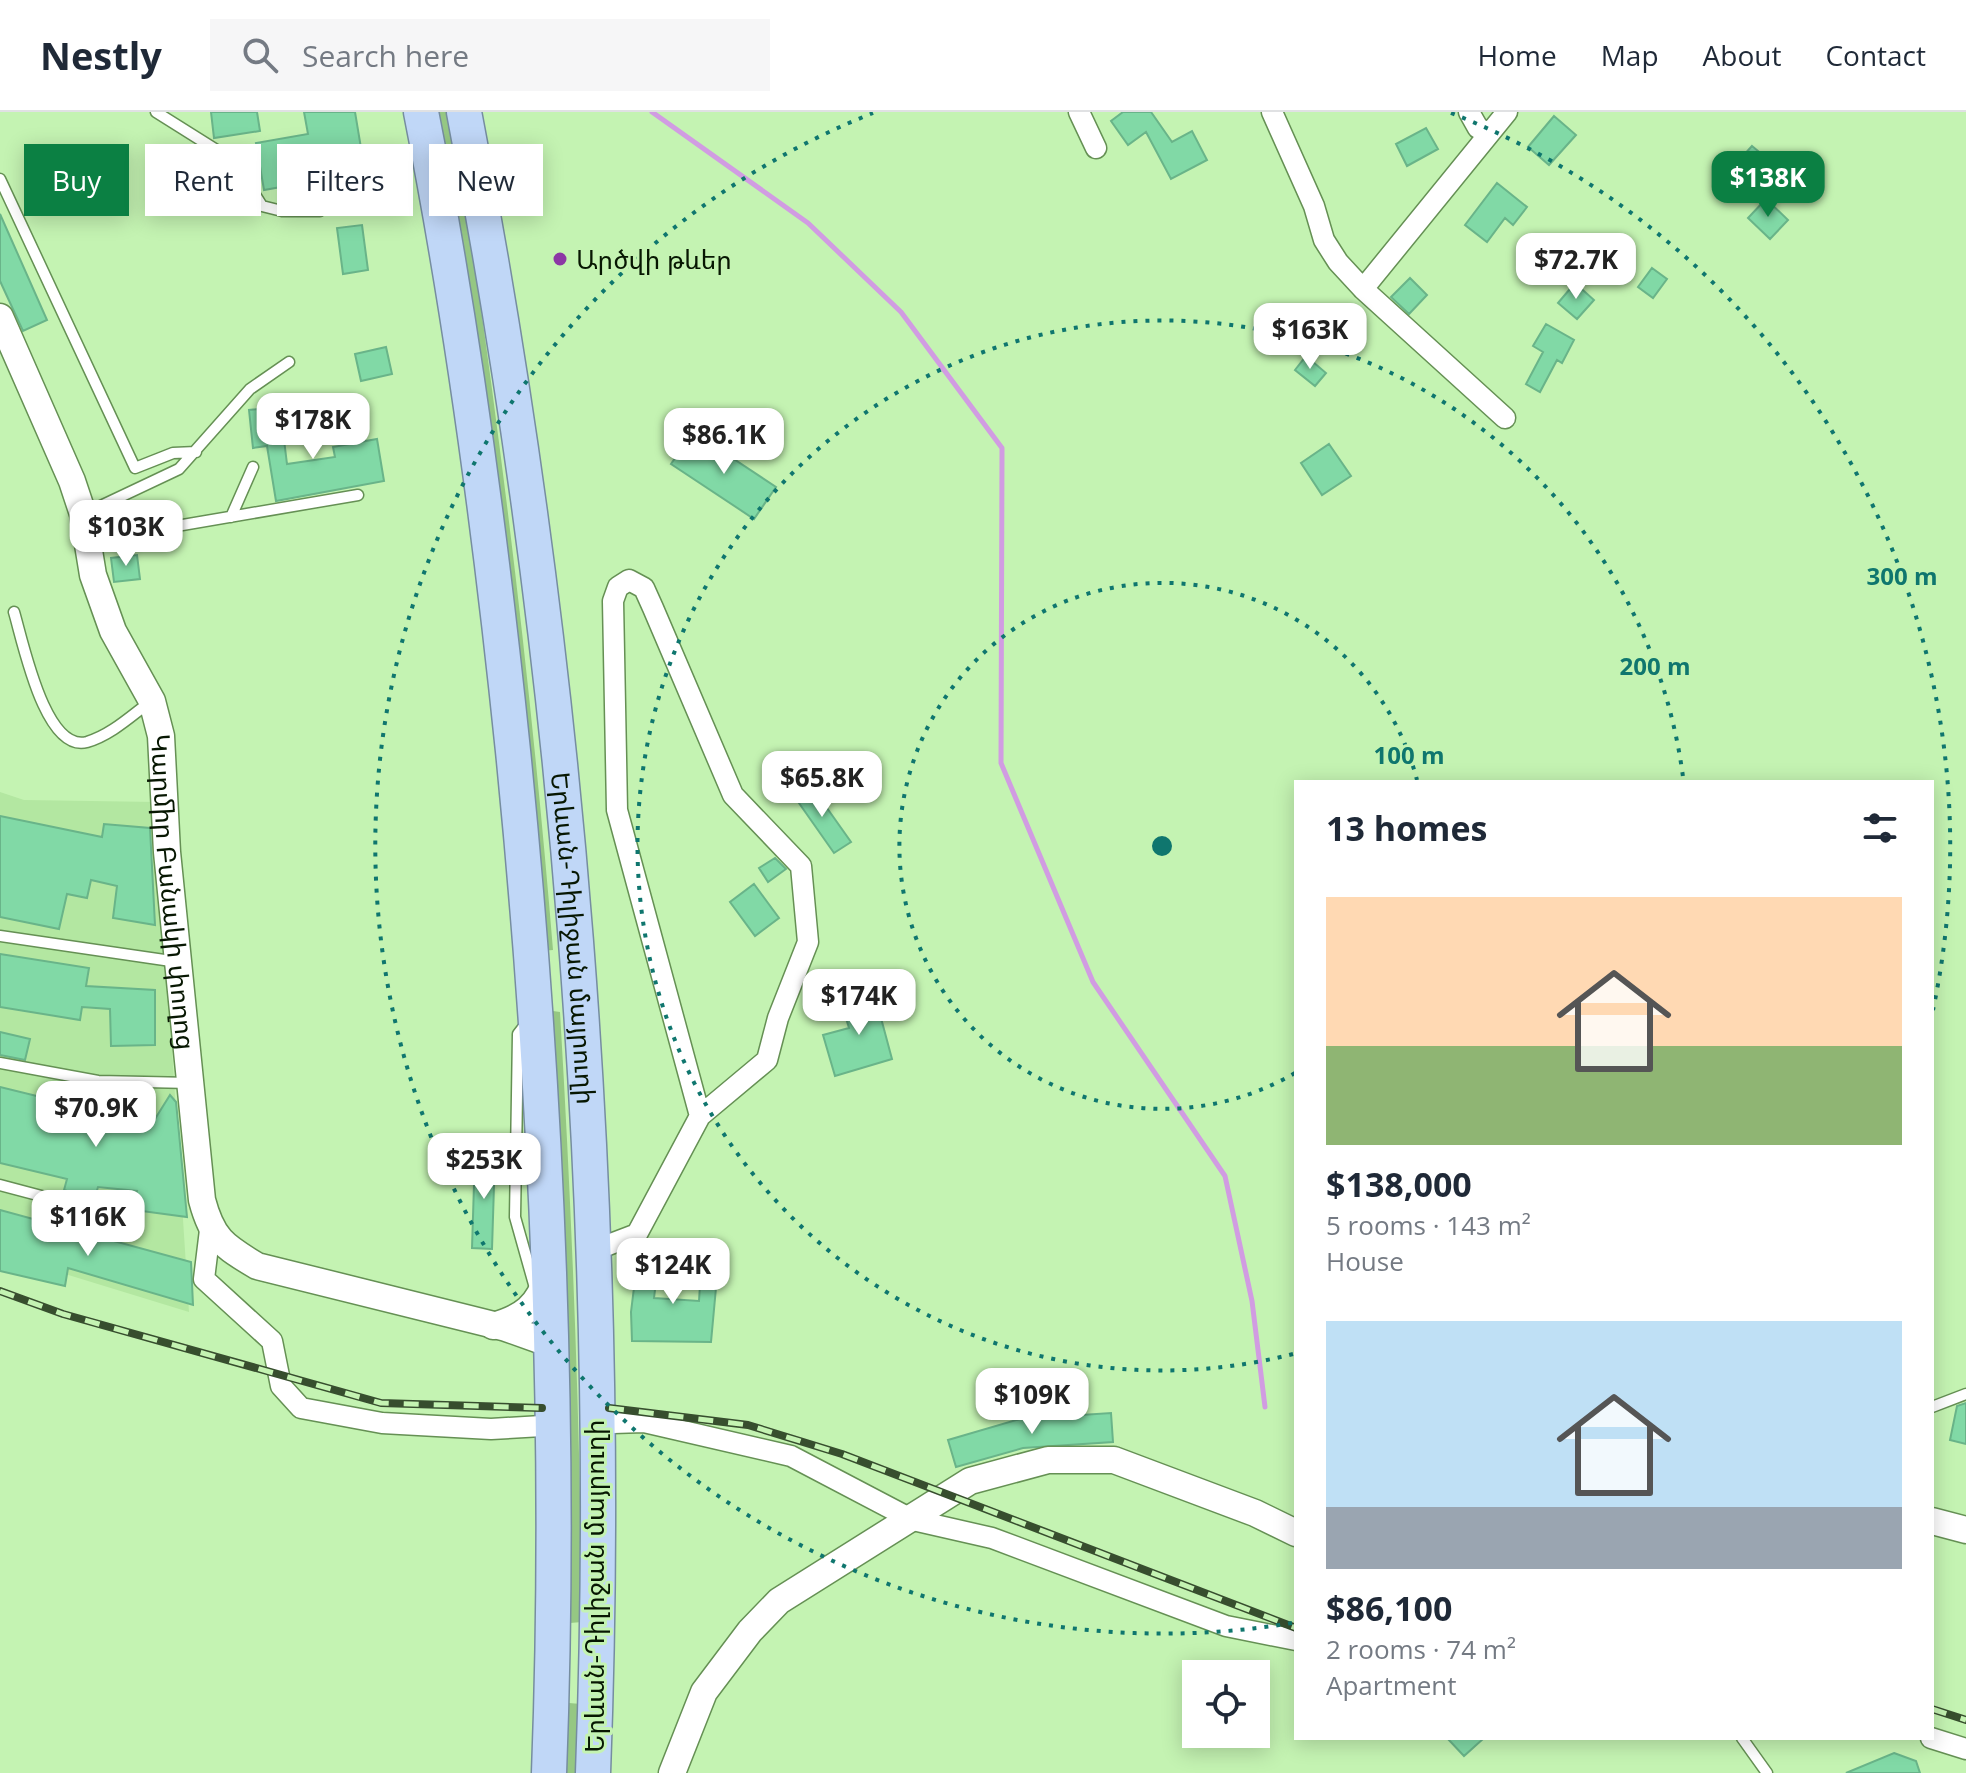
<!DOCTYPE html>
<html lang="en">
<head>
<meta charset="utf-8">
<style>
  body { margin:0; font-family:"Open Sans","Noto Sans Armenian",sans-serif; background:#f6f6f7; color:#1f2937; height:100vh; display:flex; flex-direction:column; font-size:30px; white-space:nowrap }
  * { box-sizing:border-box; margin:0 }
  p { font-size:26px; color:#747a83 }
  .icon { flex:none; width:44px; height:44px; fill:none; stroke:currentColor; stroke-width:2; stroke-linecap:round; stroke-linejoin:round }
  .map { position:relative; flex:1; overflow:hidden }
  .details { position:absolute; left:1294px; top:668px; width:640px; height:960px; display:flex; flex-direction:column; background:#fff; border-radius:0px; box-shadow:0 4px 20px #0003 }
  .details>* { flex:none }
  .top-card { position:absolute; left:24px; top:32px; width:760px; height:72px; display:flex; gap:16px }
  .fabs { position:absolute; left:1182px; top:1548px; display:grid; gap:16px }
  .fabs a { display:grid; place-items:center; width:88px; height:88px; border-radius:0px; background:#fff; box-shadow:0 4px 20px #0003; font-size:40px }
  .price { position:absolute; translate:-50% -68px; padding:0 18px; border-radius:16px; background:#fff; color:#222; font-size:26px; line-height:52px; filter:drop-shadow(0 2px 4px #0008) }
  .price::after { content:''; position:absolute; left:50%; top:48px; width:24px; height:18px; margin-left:-12px; background:inherit; clip-path:polygon(0 0,100% 0,50% 100%) }
  .price.selected { background:#0b8043; color:#fff }
  ul { padding:0; list-style:none }
  li { display:grid; align-content:center; gap:16px; height:424px; padding:0 32px }
  li span { display:grid; place-items:center; height:248px; border-radius:0px; color:#555 }
  li>.icon { margin-inline-start:auto }
  span .icon { width:144px; height:144px; fill:#fffc; stroke-width:1 }
  li b { font-size:34px }
  h2 { display:flex; justify-content:space-between; align-items:center; height:96px; padding:0 32px; font-size:34px }
  .chip { padding:0 28px; border-radius:0px; background:#fff; box-shadow:0 4px 20px #0003; font-size:28px; line-height:72px }
  .chip.selected { background:#0b8043; color:#fff }
  header { display:flex; align-items:center; gap:48px; box-sizing:border-box; height:112px; padding:0 40px; background:#fff; border-bottom:2px solid #e0e1e3 }
  header strong { font-size:38px }
  nav { display:flex; gap:44px; margin-inline-start:auto; font-size:28px }
  .search { width:560px; height:72px; background:#f6f6f7; display:flex; align-items:center; gap:20px; box-sizing:border-box; padding:0 28px; border-radius:0px; color:#747a83; font-size:30px }
  .map>svg:first-child { display:block }
  .built { fill:#b3e7a1 }
  .green { fill:#95c783 }
  .lines { fill:none; stroke-linecap:round; stroke-linejoin:round }
  .stream { stroke:#d19ce2; stroke-width:5 }
  .building { fill:#81d9a6; stroke:#69b489; stroke-width:2 }
  .service-casing { stroke:#659054; stroke-width:13 }
  .minor-casing { stroke:#659054; stroke-width:23 }
  .tertiary-casing { stroke:#659054; stroke-width:29 }
  .trunk-casing { stroke:#768da0; stroke-width:37 }
  .service { stroke:#fff; stroke-width:10 }
  .minor { stroke:#fff; stroke-width:20 }
  .tertiary { stroke:#fff; stroke-width:26 }
  .trunk { stroke:#c0d7f7; stroke-width:34 }
  .rail-casing { stroke:#374e2e; stroke-width:8 }
  .rail { stroke:#c4f3b2; stroke-width:5; stroke-dasharray:15; stroke-linecap:butt }
  .ring { fill:none; stroke:#0f766e; stroke-width:4; stroke-dasharray:4 8 }
  .poi-dot { fill:#8c37a5; stroke:#c4f3b2; stroke-width:3 }
  .labels { text-anchor:middle; dominant-baseline:central; stroke-width:6; stroke-linejoin:round; paint-order:stroke }
  .poi-label { font-size:26px; fill:#071702; stroke:#c4f3b2; text-anchor:start }
  .street-label { font-size:26px; fill:#071702; stroke:#c4f3b2 }
  .centre { fill:#0f766e; stroke:#c4f3b2; stroke-width:4 }
  .ring-label { font-size:24px; text-anchor:middle; font-weight:bold; fill:#0f766e; stroke:#c4f3b2; stroke-width:6; stroke-linejoin:round; paint-order:stroke }
</style>
</head>
<body>
<header>
<strong>Nestly</strong>
<div class="search"><svg class="icon" aria-label="search" viewBox="0 0 24 24"><circle cx="10" cy="10" r="6"/><path d="M15 15l6 6"/></svg>Search here</div>
<nav><a>Home</a><a>Map</a><a>About</a><a>Contact</a></nav>
</header>
<div class="map">
<svg width="1966" height="1661" viewBox="0 0 1966 1661">
  <rect width="100%" height="100%" fill="#c4f3b2"/>
  <path class="built" d="M0 680 24 688 156 690 189 1200 0 1142Z"/>
  <path class="green" d="M435 0H452C495 278 530 557 553 838L541 839Z
    M546 898 560 900C572 1103 580 1306 582 1510L570 1511 569 1337Z
    M569 1591 581 1592 578 1661H566Z"/>
  <g class="lines">
    <path class="stream" d="M652 0 808 111 901 200 1002 336 1001 651 1093 870 1225 1064 1252 1189 1265 1295"/>
  </g>
  <path class="building" d="M211 0H257L260 19 214 26Z
    M304 0H355L365 60 264 78 256 31 308 22Z
    M1123 0H1151L1172 30 1192 19 1207 48 1171 67 1146 20 1128 33 1111 9Z
    M1554 4 1576 23 1549 53 1528 35Z
    M1426 16 1438 37 1407 54 1396 32Z
    M1752 34 1776 54 1758 74 1734 54Z
    M1497 71 1527 95 1513 113 1505 106 1487 130 1465 113Z
    M1766 87 1788 108 1770 127 1748 106Z
    M0 102 47 208 23 219 0 169Z
    M362 113 368 158 343 162 337 116Z
    M1652 156 1667 167 1653 186 1638 175Z
    M1410 166 1427 183 1409 202 1391 185Z
    M1575 171 1594 188 1577 207 1558 191Z
    M1546 212 1574 228 1562 251 1557 248 1540 280 1526 272 1543 240 1533 234Z
    M386 235 392 262 361 269 355 242Z
    M1306 244 1326 261 1315 274 1295 258Z
    M280 295 287 352 335 345 333 335 377 327 384 369 276 389 267 334 253 336 249 298Z
    M693 320 776 375 754 407 671 352Z
    M1329 332 1351 364 1322 383 1301 351Z
    M137 443 140 467 114 470 111 446Z
    M810 672 851 730 834 741 794 684Z
    M0 704 102 725 104 712 150 716 155 813 113 806 117 774 91 768 87 786 67 782 59 817 0 805Z
    M775 746 786 757 768 770 759 756Z
    M754 772 779 806 755 824 730 790Z
    M0 842 89 856 86 874 155 878V933L111 934 110 897 82 895 80 908 0 895Z
    M874 880 892 947 835 964 823 923 849 916 841 890Z
    M0 920 30 927 25 948 0 943Z
    M0 975 122 1005 155 1007 170 983 176 990 187 1105 134 1098 137 1079 98 1075 94 1088 64 1078 67 1067 0 1051Z
    M475 1041 495 1042 492 1137 472 1136Z
    M0 1098 191 1150 193 1193 68 1156 65 1174 0 1159Z
    M702 1142 719 1143 711 1230 632 1229 631 1200 638 1143 659 1146 654 1186 699 1189Z
    M1966 1291V1332L1950 1328 1957 1294Z
    M1111 1301 1113 1330 1023 1336 956 1355 948 1328 1020 1307Z
    M1447 1626H1484L1464 1644Z
    M1894 1641 1916 1649 1920 1661H1846Z"/>
  <g class="lines">
    <g class="service-casing">
      <path id="service" d="M156 0 234 49 262 94 282 99H320
        M0 67 135 356 173 341 196 340
        M86 401 179 357 250 277 289 250
        M231 405 253 355
        M89 429 358 383
        M14 500C23 530 45 641 87 630 111 623 131 604 150 590
        M0 824 178 850
        M525 913 518 922 515 1105 535 1176
        M0 951 98 969 191 971
        M0 1073 113 1103
        M1932 1295 1966 1282
        M1742 1626 1767 1661"/>
    </g>
    <g class="minor-casing">
      <path id="minor" d="M1079 0 1096 36
        M1272 0 1314 94 1324 128 1338 150 1363 177 1505 306
        M1469 0 1478 16 1489 21
        M1363 177 1507 0
        M210 1118 204 1167 272 1229 281 1274 301 1296 382 1311 491 1317 542 1314
        M595 1138 637 1122 700 1004 617 698 613 489 618 475 629 468 644 476 653 496 733 683 801 754 808 830 778 906 767 948 700 1004
        M613 1311 644 1310 791 1344 913 1408 992 1426 1226 1514 1296 1528
        M1931 1626 1966 1637"/>
    </g>
    <g class="tertiary-casing">
      <g id="tertiary">
        <path id="s1" d="M0 205 72 369 83 402 93 463 113 519 152 589 161 624 167 740 202 1088C212 1126 223 1134 257 1154L506 1216 551 1232"/>
        <path d="M493 1214C522 1206 539 1194 547 1164"/>
        <path d="M1932 1409 1966 1418"/>
        <path d="M672 1661 704 1580 750 1519 779 1489 970 1369 1048 1348H1114L1255 1401 1296 1421"/>
      </g>
    </g>
    <g class="trunk-casing">
      <g id="trunk">
        <path d="M421 0C463 212 491 425 513 639 547 978 562 1320 549 1661"/>
        <path id="s2" d="M464 0C569 545 614 1106 593 1661"/>
      </g>
    </g>
    <use href="#service" class="service"/>
    <use href="#minor" class="minor"/>
    <use href="#tertiary" class="tertiary"/>
    <use href="#trunk" class="trunk"/>
    <g class="rail-casing">
      <path id="rail" d="M0 1179 63 1202 381 1291 542 1296
        M609 1296 748 1313 842 1342 1296 1516
        M1932 1597 1966 1608"/>
    </g>
    <use href="#rail" class="rail"/>
  </g>
  <g class="ring">
    <path d="M1295 961A263 263 0 1 1 1417 668"/>
    <path d="M1293 1242A525 525 0 1 1 1683 665"/>
    <path d="M1292 1511A788 788 0 0 1 873 1M1451 1A788 788 0 0 1 1933 898"/>
  </g>
  <circle class="poi-dot" cx="560" cy="147" r="8"/>
  <g class="labels">
    <g class="poi-label">
      <text x="576" y="147">Արծվի թևեր</text>
    </g>
    <g class="street-label">
      <text stroke="none"><textPath href="#s1" startOffset="608">Կարմիր Բանակի փողոց</textPath></text>
      <text stroke="none"><textPath href="#s2" startOffset="834">Երևան-Դիլիջան մայրուղի</textPath></text>
      <text transform="translate(594 1474) rotate(-90)">Երևան-Դիլիջան մայրուղի</text>
    </g>
  </g>
  <circle cx="1162" cy="734" r="12" class="centre"/>
  <g class="ring-label">
    <text x="1902" y="473">300 m</text>
    <text x="1655" y="563">200 m</text>
    <text x="1409" y="652">100 m</text>
  </g>
</svg>
<div class="fabs">
<a><svg class="icon" aria-label="locate" viewBox="0 0 24 24"><circle cx="12" cy="12" r="6"/><path d="M12 2v4M12 18v4M2 12h4M18 12h4"/></svg></a>
</div>
<b class="price selected" style="left:1768px;top:107px">$138K</b>
<b class="price" style="left:1576px;top:189px">$72.7K</b>
<b class="price" style="left:1310px;top:259px">$163K</b>
<b class="price" style="left:313px;top:349px">$178K</b>
<b class="price" style="left:724px;top:364px">$86.1K</b>
<b class="price" style="left:126px;top:456px">$103K</b>
<b class="price" style="left:822px;top:707px">$65.8K</b>
<b class="price" style="left:859px;top:925px">$174K</b>
<b class="price" style="left:96px;top:1037px">$70.9K</b>
<b class="price" style="left:484px;top:1089px">$253K</b>
<b class="price" style="left:88px;top:1146px">$116K</b>
<b class="price" style="left:673px;top:1194px">$124K</b>
<b class="price" style="left:1032px;top:1324px">$109K</b>
<div class="top-card">
<a class="chip selected">Buy</a>
<a class="chip">Rent</a>
<a class="chip">Filters</a>
<a class="chip">New</a>
</div>
<section class="details">
<h2>13 homes<svg class="icon" aria-label="filters" viewBox="0 0 24 24"><path d="M4 7h16M4 17h16"/><circle cx="9" cy="7" r="2"/><circle cx="15" cy="17" r="2"/></svg></h2>
<ul>
<li><span style="background:linear-gradient(#ffd9b3 60%,#8fb573 0)"><svg class="icon" aria-label="home" viewBox="0 0 24 24"><path d="M3 11l9-7 9 7M6 9v11h12V9"/></svg></span><div><b>$138,000</b><p>5 rooms · 143 m²</p><p>House</p></div></li>
<li><span style="background:linear-gradient(#bfe0f5 75%,#9aa5b1 0)"><svg class="icon" aria-label="home" viewBox="0 0 24 24"><path d="M3 11l9-7 9 7M6 9v11h12V9"/></svg></span><div><b>$86,100</b><p>2 rooms · 74 m²</p><p>Apartment</p></div></li>
</ul>
</section>
</div>
</body>
</html>
